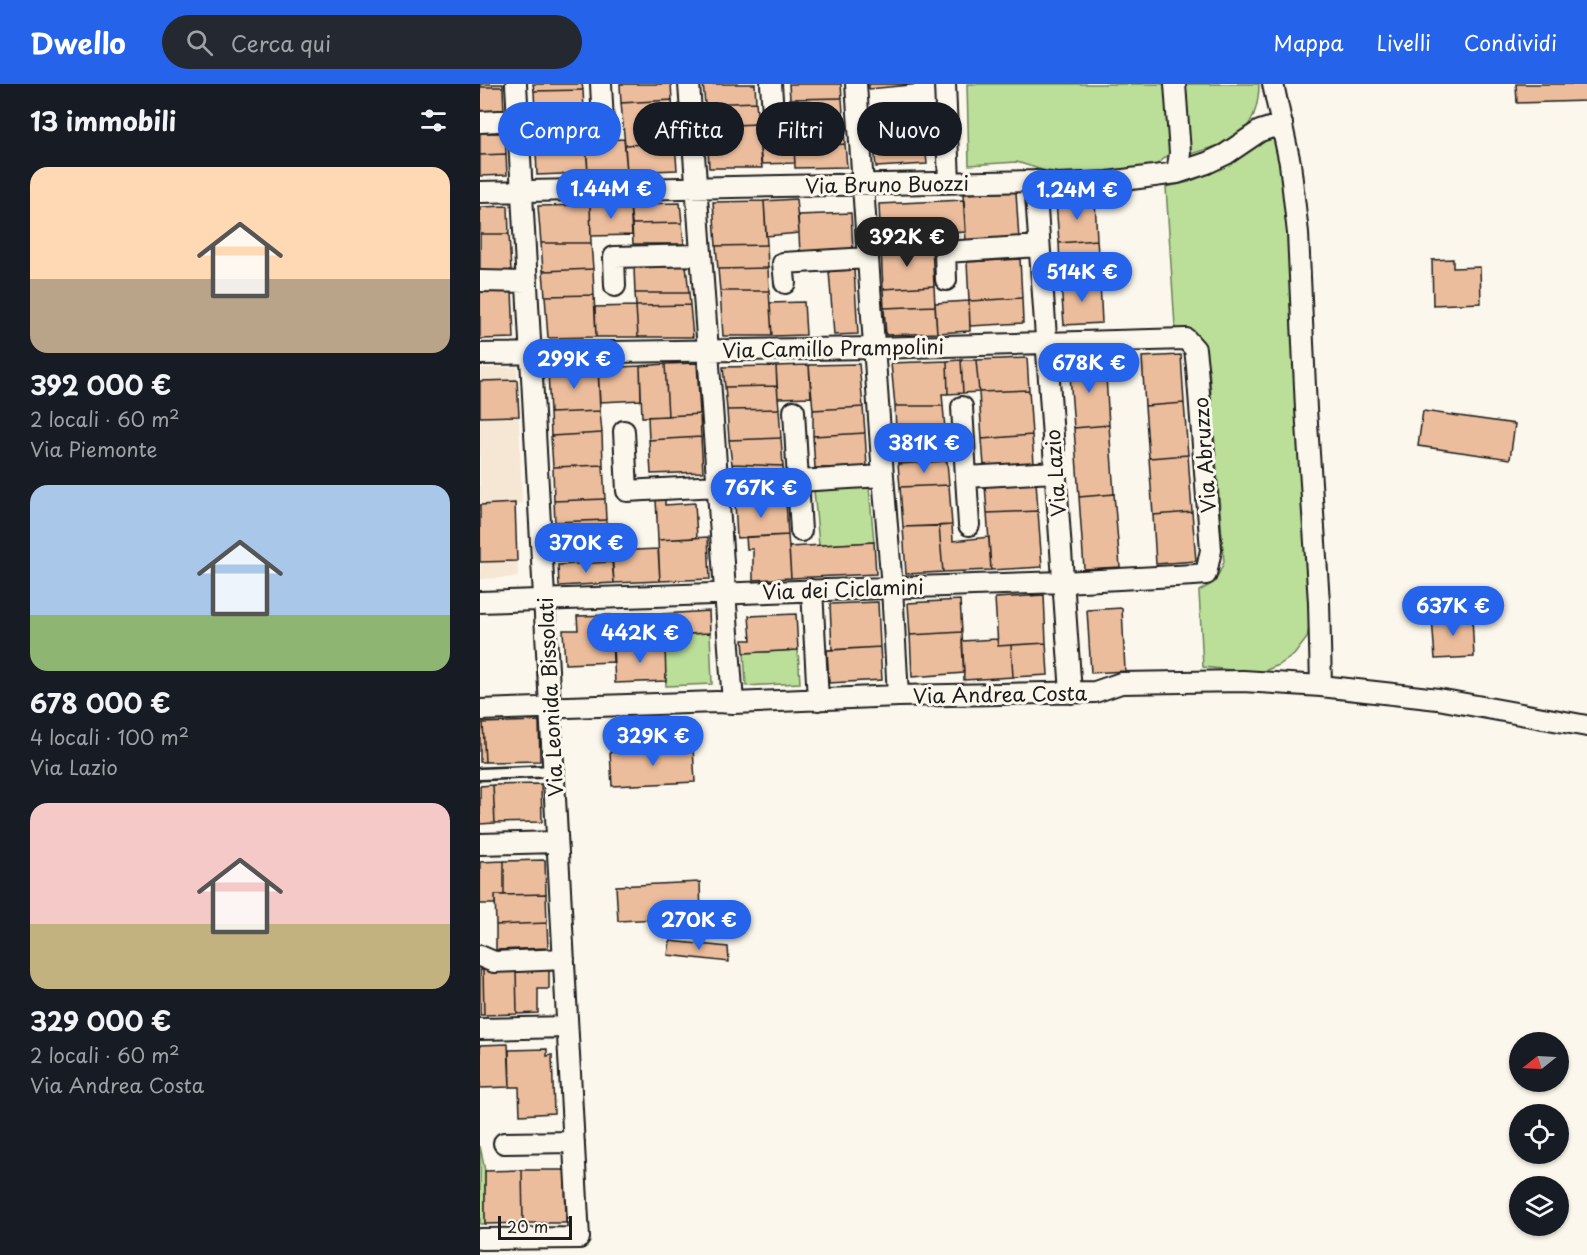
<!DOCTYPE html>
<html lang="it">
<head>
<meta charset="utf-8">
<style>
  body { margin:0; font-family:"Playpen Sans",sans-serif; background:#242831; color:#f1f3f6; height:100vh; display:flex; flex-direction:column; font-size:22px; white-space:nowrap }
  * { box-sizing:border-box; margin:0 }
  p { font-size:20px; color:#9ea1a6 }
  .icon { flex:none; width:33px; height:33px; fill:none; stroke:currentColor; stroke-width:2; stroke-linecap:round; stroke-linejoin:round }
  .map { position:relative; flex:1; overflow:hidden }
  .drawer { display:flex; flex-direction:column; background:#171b24; width:480px }
  .drawer>* { flex:none }
  .top-card { position:absolute; left:18px; top:18px; width:570px; height:54px; display:flex; gap:12px }
  .needle { width:39px; rotate:252deg }
  .tools { position:absolute; left:1029px; top:948px; display:grid; gap:12px }
  .tools a { display:grid; place-items:center; width:60px; height:60px; border-radius:50%; background:#171b24; box-shadow:0 2px 4px #0004; font-size:30px }
  .scale { position:absolute; left:18px; bottom:15px; width:74px; box-sizing:border-box; padding-left:6px; border:3px solid #1c1c1c; border-top:0; font-size:16px; line-height:21px; white-space:nowrap; color:#1c1c1c; -webkit-text-stroke:4px #fbf7ec; paint-order:stroke }
  .price { position:absolute; translate:-50% -51px; padding:0 14px; border-radius:21px; background:#2563eb; color:#fff; font-size:20px; line-height:39px; filter:drop-shadow(0 2px 3px #0008) }
  .price::after { content:''; position:absolute; left:50%; top:36px; width:18px; height:14px; margin-left:-9px; background:inherit; clip-path:polygon(0 0,100% 0,50% 100%) }
  .price.selected { background:#222; color:#fff }
  ul { padding:0; list-style:none }
  li { display:grid; align-content:center; gap:12px; height:318px; padding:0 30px }
  li span { display:grid; place-items:center; height:186px; border-radius:18px; color:#555 }
  li>.icon { margin-inline-start:auto }
  span .icon { width:108px; height:108px; fill:#fffc; stroke-width:1 }
  li b { font-size:26px }
  h2 { display:flex; justify-content:space-between; align-items:center; height:72px; padding:0 30px; font-size:26px }
  .tag { padding:0 21px; border-radius:27px; background:#171b24; box-shadow:0 2px 4px #0004; font-size:21px; line-height:54px }
  .tag.selected { background:#2563eb; color:#fff }
  header { display:flex; align-items:center; gap:36px; box-sizing:border-box; height:84px; padding:0 30px; background:#2563eb; color:#fff }
  header strong { font-size:28px }
  nav { display:flex; gap:33px; margin-inline-start:auto; font-size:21px }
  .search { width:420px; height:54px; background:#242831; display:flex; align-items:center; gap:15px; box-sizing:border-box; padding:0 21px; border-radius:33px; color:#9ea1a6; font-size:22px }
  main { display:flex; flex:1; min-height:0 }
  .map>svg:first-child { display:block }
  .built { fill:#f6e6d4 }
  .green { fill:#bbdf99; stroke:#6c7e5a; stroke-width:1.5 }
  .building { fill:#ecbd9c; stroke:#1c1c1c; stroke-width:1.5 }
  .lines { fill:none; stroke-linecap:round; stroke-linejoin:round }
  .service-casing { stroke:#1c1c1c; stroke-width:15 }
  .minor-casing { stroke:#1c1c1c; stroke-width:24 }
  .service { stroke:#fbf7ec; stroke-width:10 }
  .minor { stroke:#fbf7ec; stroke-width:20 }
  .labels { text-anchor:middle; dominant-baseline:central; stroke-width:6; stroke-linejoin:round; paint-order:stroke }
  .street-label { font-size:20px; fill:#1c1c1c; stroke:#fbf7ec }
</style>
</head>
<body>
<header>
<strong>Dwello</strong>
<div class="search"><svg class="icon" aria-label="search" viewBox="0 0 24 24"><circle cx="10" cy="10" r="6"/><path d="M15 15l6 6"/></svg>Cerca qui</div>
<nav><a>Mappa</a><a>Livelli</a><a>Condividi</a></nav>
</header>
<main>
<section class="drawer">
<h2>13 immobili<svg class="icon" aria-label="filters" viewBox="0 0 24 24"><path d="M4 7h16M4 17h16"/><circle cx="9" cy="7" r="2"/><circle cx="15" cy="17" r="2"/></svg></h2>
<ul>
<li><span style="background:linear-gradient(#ffd9b3 60%,#b9a48a 0)"><svg class="icon" aria-label="home" viewBox="0 0 24 24"><path d="M3 11l9-7 9 7M6 9v11h12V9"/></svg></span><div><b>392 000 €</b><p>2 locali · 60 m²</p><p>Via Piemonte</p></div></li>
<li><span style="background:linear-gradient(#a9c7e8 70%,#8fb573 0)"><svg class="icon" aria-label="home" viewBox="0 0 24 24"><path d="M3 11l9-7 9 7M6 9v11h12V9"/></svg></span><div><b>678 000 €</b><p>4 locali · 100 m²</p><p>Via Lazio</p></div></li>
<li><span style="background:linear-gradient(#f6c9c9 65%,#c2b280 0)"><svg class="icon" aria-label="home" viewBox="0 0 24 24"><path d="M3 11l9-7 9 7M6 9v11h12V9"/></svg></span><div><b>329 000 €</b><p>2 locali · 60 m²</p><p>Via Andrea Costa</p></div></li>
</ul>
</section>
<div class="map">
<svg width="1107" height="1171" viewBox="0 0 1107 1171">
  <rect width="100%" height="100%" fill="#fbf7ec"/>
  <filter id="ink" filterUnits="userSpaceOnUse"><feTurbulence type="fractalNoise" baseFrequency=".0167" numOctaves="2"/><feDisplacementMap in="SourceGraphic" scale="12" xChannelSelector="R" yChannelSelector="G"/><feConvolveMatrix kernelMatrix="1 2 1 2 8 2 1 2 1" color-interpolation-filters="sRGB"/></filter>
  <g filter="url(#ink)">
    <path class="built" d="M37 283 42 419 35 420 38 493 0 495V284Z"/>
    <path class="green" d="M487 0H688L692 68 674 83 581 92 537 78 489 81Z
      M705 0H779C779 20 773 44 754 55 740 62 723 66 708 71Z
      M791 51 797 60 798 69 804 95 812 163 833 520 827 554 814 571 799 581 779 589 723 583 719 507 735 498 744 478 729 285 724 267 694 247 695 242 686 103 709 98 731 88Z
      M389 403 394 458 339 461 334 406Z
      M230 549 232 600 186 602 184 551Z
      M318 566 320 599 266 602 264 569Z
      M0 1062 5 1087V1140H0Z"/>
    <path class="building" d="M0 0H23V3H0Z
      M53 0H102L103 6 54 7Z
      M140 0H191L192 16 141 19Z
      M223 0H275L276 18 225 20Z
      M309 0H361L362 14 310 15Z
      M389 0H440L389 5Z
      M1036 0H1107V17L1037 19Z
      M0 3H23L24 29 0 30Z
      M103 6 104 26 55 28 54 7Z
      M362 14 365 60 314 61 310 15Z
      M192 16 195 59 145 61 141 19Z
      M276 18 278 40 253 41 255 62 228 64 225 20Z
      M104 26 106 64 56 66 55 28Z
      M431 38 433 61 445 60 447 80 396 83 392 41Z
      M278 40 282 84H229L228 64 255 62 253 41Z
      M0 49H25L26 70 0 71Z
      M313 52 315 79 281 80 279 53Z
      M144 55 147 88 108 89 106 56Z
      M195 59 197 86 147 88 145 61Z
      M365 60 367 83 315 84 314 61Z
      M106 64 108 89 57 91 56 66Z
      M26 70 27 91 0 92V71Z
      M536 108 539 156 486 158 483 110Z
      M316 115 319 149 286 152 284 117Z
      M615 115 617 156 579 159 576 117Z
      M484 116 486 148 451 150 452 163 401 165 399 120Z
      M284 117 287 161 236 162 233 118Z
      M200 119 202 139 152 140 150 120Z
      M150 120 152 151 111 152 110 121Z
      M110 121 111 159H61L58 122Z
      M28 122 29 150H0V123Z
      M371 129 373 166 320 169 318 131Z
      M202 139 204 160H153L152 140Z
      M0 150H29L31 188H0Z
      M617 156 620 198 581 200 579 159Z
      M61 159H111L113 185 63 187Z
      M287 161 288 184 238 185 236 162Z
      M452 163 454 202 403 205 401 165Z
      M540 175 542 214 489 217 487 178Z
      M973 175V184L1000 183 1001 219 953 221 952 176Z
      M206 182 209 209H155L154 184Z
      M288 184 289 207H240L238 185Z
      M113 185 114 211 65 212 63 187Z
      M374 186 378 250 354 251 349 187Z
      M620 198 622 239 584 241 581 200Z
      M454 202 455 222 404 224 403 205Z
      M32 207 34 254 0 255V208Z
      M240 207H289L292 252H243Z
      M155 209H209L210 221 156 222Z
      M114 211 116 253 68 254 65 212Z
      M542 214 543 239 490 242 489 217Z
      M489 217 490 247 457 249 455 219Z
      M324 218 326 251 292 252 290 219Z
      M210 221 213 253H158L156 222Z
      M156 222 158 253H116L115 223Z
      M455 222 457 249 406 251 404 224Z
      M701 271 704 319 665 322 662 273Z
      M547 274 549 306 499 308 496 276Z
      M481 276H496L499 308 483 309Z
      M481 276 483 309 468 310 467 277Z
      M625 276 629 341 594 344 589 278Z
      M467 277 468 310H462L463 322H415L411 279Z
      M217 279 220 330 188 332 185 280Z
      M185 280 188 332 162 333 160 282Z
      M379 280 383 323 333 326 329 281Z
      M329 281 331 313 298 314 296 282Z
      M160 282 161 316 120 318 118 284Z
      M296 282 297 302 245 303 243 283Z
      M118 284 120 327 70 329 68 286Z
      M37 296 39 332 0 333V297Z
      M297 302 299 325 247 326 245 303Z
      M549 306 552 351 502 355 499 308Z
      M704 319 708 371 669 374 665 322Z
      M415 322H463L465 345 416 348Z
      M383 323 385 349 333 352V326Z
      M299 325 301 354 249 356 247 326Z
      M120 327 122 349 71 352 70 329Z
      M943 327 1035 340 1030 375 938 362Z
      M220 330 221 353 169 356 168 333Z
      M629 341 634 410 599 413 594 344Z
      M465 345 467 377 418 380 416 348Z
      M122 349 123 381 73 383 71 352Z
      M385 349 387 383 335 384 333 352Z
      M552 351 554 379 504 382 502 355Z
      M221 353 223 388 171 390 169 356Z
      M301 354 303 382 252 380 249 356Z
      M708 371 712 428 673 431 669 374Z
      M467 377 469 401 420 403 418 380Z
      M252 380 303 382 306 416 255 418Z
      M123 381 125 415 74 417 73 383Z
      M556 397 558 427 507 429 505 401Z
      M469 401 472 441 423 443 420 403Z
      M634 410 640 483 604 485 599 413Z
      M125 415 126 436 75 438 74 417Z
      M176 415H185V421L215 419 217 454 178 456Z
      M306 416 308 451 257 454 255 418Z
      M35 419 37 477 0 478V421Z
      M558 427 562 483 511 486 507 429Z
      M712 428 716 477 676 480 673 431Z
      M126 436 127 458 76 461 75 438Z
      M472 441 473 457 509 453 511 486 463 488 459 442Z
      M459 442 463 488 426 490 423 443Z
      M308 451 311 494 273 496V465H267L266 453Z
      M228 453 230 495 180 497 178 456Z
      M394 458 396 490 311 494 309 463Z
      M178 465 180 497 134 499 132 467Z
      M132 478 134 499 79 502 78 481Z
      M564 511 566 559 518 562 515 514Z
      M1001 515H1020V531H1001Z
      M480 516 482 548 430 551 428 519Z
      M398 518 400 563 352 566 350 520Z
      M642 524 645 587 611 589 607 526Z
      M229 527 230 549 184 551 183 530Z
      M316 530 318 566 264 569 263 556H271L269 532Z
      M131 531 133 578 85 580 83 546H98L97 532Z
      M992 532 994 573 955 575 952 534Z
      M482 548 484 589 432 593 430 551Z
      M517 555 518 562 531 561 533 593 484 596 482 557Z
      M566 559 568 591 533 593 531 561Z
      M185 561 186 597 135 599 133 563Z
      M400 563 402 596 349 599 347 566Z
      M59 637 60 677 5 678 3 639Z
      M0 639H3L5 678H0Z
      M213 664 215 698 132 702 130 668Z
      M61 700 62 738 15 739 13 701Z
      M13 701 15 739 0 740V702Z
      M65 776 66 810 24 811V777Z
      M24 777V811H15V820H0V778Z
      M220 798 221 833 138 837 136 802Z
      M66 810 67 839 16 841 15 811Z
      M67 839 68 864 16 866V841Z
      M190 857 248 863 249 878 188 871Z
      M69 884V905H58V929L37 930 36 885Z
      M36 885 37 930 4 931 3 886Z
      M0 886H3L4 931H0Z
      M28 960 30 1003 0 1004V961Z
      M67 965V972L72 971 74 1029 40 1031 39 1003H30L29 966Z
      M42 1086 43 1139 5 1140V1087Z
      M42 1086H85L86 1139H43Z"/>
    <g class="lines">
      <g class="service-casing">
        <path id="service" d="M0 690 74 687"/>
      </g>
      <g class="minor-casing">
        <path id="minor" d="M121 0 123 39
          M209 0 253 619
          M291 0 293 29
          M376 0 403 392 412 504 418 612
          M465 0 469 98
          M695 0 700 69 697 89
          M793 0 810 79 818 149 826 325 839 518 841 602
          M0 38 38 36
          M555 97 591 609
          M0 108 555 97 577 100 628 98 697 89 727 79 746 70 780 47 802 40
          M466 196 465 168 559 162
          M0 197 47 198
          M305 199 303 179 388 174
          M135 202 134 173 221 171
          M0 270 394 264 706 255 715 265 717 283 731 466 726 490 714 491 583 498 0 518
          M482 323 486 393 575 388
          M314 327 318 397 403 392
          M144 347 147 407 237 402
          M486 393 489 441
          M318 397 321 447
          M332 506 338 616
          M0 626 237 618 253 619 418 612 615 608 641 599 763 597 841 602 958 615 1107 642
          M0 760 77 758
          M0 872 14 878 84 875
          M0 945 87 943
          M24 1059 94 1058
          M0 1155 99 1154 36 0"/>
      </g>
      <use href="#service" class="service"/>
      <use href="#minor" class="minor"/>
    </g>
  </g>
  <g class="labels">
    <g class="street-label">
      <text transform="translate(407 100) rotate(-1)">Via Bruno Buozzi</text>
      <text transform="translate(353 264) rotate(-1)">Via Camillo Prampolini</text>
      <text transform="translate(724 371) rotate(-94)">Via Abruzzo</text>
      <text transform="translate(575 389) rotate(-94)">Via Lazio</text>
      <text transform="translate(363 505) rotate(-2)">Via dei Ciclamini</text>
      <text transform="translate(520 610) rotate(-1)">Via Andrea Costa</text>
      <text transform="translate(70 613) rotate(-93)">Via Leonida Bissolati</text>
    </g>
  </g>
</svg>
<div class="tools">
<a><svg class="needle" viewBox="-14 -14 28 28"><path d="M0-13l5 13h-10z" fill="#e53935"/><path d="M0 13l5-13h-10z" fill="#9ea1a6"/></svg></a>
<a><svg class="icon" aria-label="locate" viewBox="0 0 24 24"><circle cx="12" cy="12" r="6"/><path d="M12 2v4M12 18v4M2 12h4M18 12h4"/></svg></a>
<a><svg class="icon" aria-label="layers" viewBox="0 0 24 24"><path d="M12 4l9 5-9 5-9-5zM3 14l9 5 9-5"/></svg></a>
</div>
<div class="scale">20 m</div>
<b class="price" style="left:131px;top:136px">1.44M €</b>
<b class="price" style="left:597px;top:137px">1.24M €</b>
<b class="price selected" style="left:427px;top:184px">392K €</b>
<b class="price" style="left:602px;top:219px">514K €</b>
<b class="price" style="left:94px;top:306px">299K €</b>
<b class="price" style="left:609px;top:310px">678K €</b>
<b class="price" style="left:444px;top:390px">381K €</b>
<b class="price" style="left:281px;top:435px">767K €</b>
<b class="price" style="left:106px;top:490px">370K €</b>
<b class="price" style="left:973px;top:553px">637K €</b>
<b class="price" style="left:160px;top:580px">442K €</b>
<b class="price" style="left:173px;top:683px">329K €</b>
<b class="price" style="left:219px;top:867px">270K €</b>
<div class="top-card">
<a class="tag selected">Compra</a>
<a class="tag">Affitta</a>
<a class="tag">Filtri</a>
<a class="tag">Nuovo</a>
</div>
</div>
</main>
</body>
</html>
